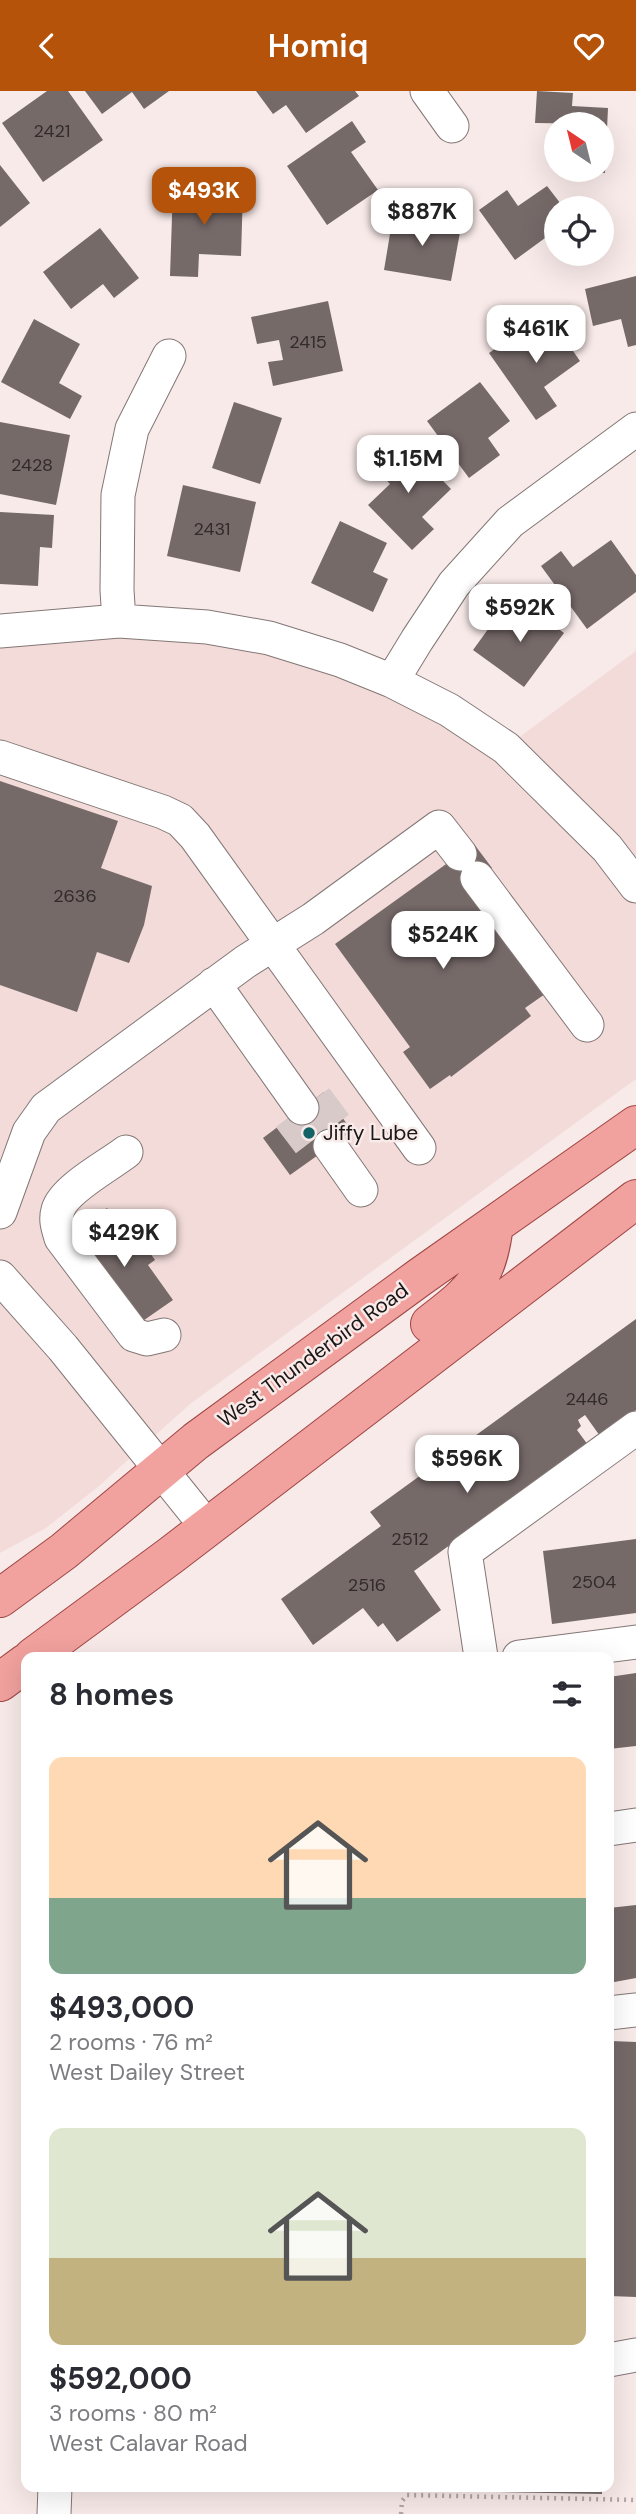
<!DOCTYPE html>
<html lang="en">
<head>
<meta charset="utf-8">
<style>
  body { margin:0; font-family:"DM Sans",sans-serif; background:#f7f7f7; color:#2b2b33; height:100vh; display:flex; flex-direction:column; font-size:26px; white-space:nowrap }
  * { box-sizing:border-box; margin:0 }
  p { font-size:23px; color:#7c7c81 }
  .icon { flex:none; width:38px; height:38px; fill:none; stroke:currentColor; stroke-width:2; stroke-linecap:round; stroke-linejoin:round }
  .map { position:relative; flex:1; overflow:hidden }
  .details { position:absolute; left:21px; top:1561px; width:593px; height:840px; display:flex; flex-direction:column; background:#fff; border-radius:14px; box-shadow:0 7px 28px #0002 }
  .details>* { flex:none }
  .needle { width:46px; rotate:325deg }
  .tools { position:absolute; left:544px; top:21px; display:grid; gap:14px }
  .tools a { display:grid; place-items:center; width:70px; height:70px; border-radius:50%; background:#fff; box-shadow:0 7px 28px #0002; font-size:35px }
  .price { position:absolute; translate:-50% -60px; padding:0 16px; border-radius:14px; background:#fff; color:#222; font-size:23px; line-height:46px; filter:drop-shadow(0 2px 4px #0008) }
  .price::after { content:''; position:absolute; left:50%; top:42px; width:21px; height:16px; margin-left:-10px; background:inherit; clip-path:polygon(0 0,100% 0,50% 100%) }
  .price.on { background:#b45309; color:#fff }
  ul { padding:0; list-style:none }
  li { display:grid; align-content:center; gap:14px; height:371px; padding:0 28px }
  li span { display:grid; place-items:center; height:217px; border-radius:14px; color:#555 }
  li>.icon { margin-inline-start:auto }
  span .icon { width:126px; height:126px; fill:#fffc; stroke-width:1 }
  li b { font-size:30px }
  h2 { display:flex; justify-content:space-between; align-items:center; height:84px; padding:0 28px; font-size:30px }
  header { display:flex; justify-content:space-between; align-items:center; height:91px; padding:0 28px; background:#b45309; color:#fff; font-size:32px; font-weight:600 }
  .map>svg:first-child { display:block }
  .built { fill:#f2dbd9 }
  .building { fill:#766a69 }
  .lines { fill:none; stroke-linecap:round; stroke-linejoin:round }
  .minor-tunnel { stroke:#d7cac9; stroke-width:33; stroke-dasharray:33 17; stroke-linecap:butt }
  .minor-casing { stroke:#837776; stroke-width:35 }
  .major-casing { stroke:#9f4744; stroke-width:40 }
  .path { stroke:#b0a5a4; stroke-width:4.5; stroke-dasharray:2 5; stroke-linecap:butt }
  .minor { stroke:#fff; stroke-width:33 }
  .major { stroke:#f1a19e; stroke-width:38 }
  .poi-dot { fill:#126266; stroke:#f8eae9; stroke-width:2.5 }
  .labels { text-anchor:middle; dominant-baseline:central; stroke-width:5; stroke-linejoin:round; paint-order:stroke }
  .number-label { font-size:18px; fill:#312b2a }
  .poi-label { font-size:21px; fill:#1a1615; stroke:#f8eae9; text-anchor:start }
  .street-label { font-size:21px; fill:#1a1615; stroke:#f8eae9 }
</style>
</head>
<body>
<header><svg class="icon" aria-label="back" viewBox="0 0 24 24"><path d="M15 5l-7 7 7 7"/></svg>Homiq<svg class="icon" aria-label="heart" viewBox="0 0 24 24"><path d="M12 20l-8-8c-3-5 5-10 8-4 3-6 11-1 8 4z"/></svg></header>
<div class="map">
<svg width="636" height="2423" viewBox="0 0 636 2423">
  <rect width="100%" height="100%" fill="#f8eae9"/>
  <path class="built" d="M0 540 269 547 506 656 636 560V988L190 1313 99 1395 46 1437 0 1462Z"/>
  <path class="building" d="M47 0H68L103 49 43 91 2 32Z
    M85 0H169L144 18 132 1 102 23Z
    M256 0H355L359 5 306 42 286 14 273 23Z
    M537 0 573 2 572 15 608 17 605 82 587 81V79H602V33L535 32Z
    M352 30 366 51 351 61 378 99 327 134 287 75Z
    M0 74 30 112 0 136Z
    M547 95 564 117H556V139L515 169 479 119 507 99 518 115Z
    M173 96 243 99 241 165 199 163 198 186 170 185Z
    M393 125 461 136 451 190 384 179Z
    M100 137 139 187 114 207 103 193 71 218 43 181Z
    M636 185V254L628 256 621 228 593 235 585 198Z
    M328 210 343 280 273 295 268 271 283 269 279 249 257 253 251 226Z
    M34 228 80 253 59 292 82 305 70 328 1 291Z
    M551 228 580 270 544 296 557 315 536 329 489 262 513 245 518 251Z
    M480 291 510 330 488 347 500 364 469 387 427 330Z
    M234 311 282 327 260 393 212 377Z
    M0 331 70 344 56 414 0 403Z
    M404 350 451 398 422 426 434 438 412 459 368 414 390 393 376 378Z
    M183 394 256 411 240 481 167 465Z
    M0 421 54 424 52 457 40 456 38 495 0 493Z
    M340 430 387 452 373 481 388 488 373 521 311 492Z
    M611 449 636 484V501L587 538 541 475 561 460 573 476Z
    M524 512 564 542 524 596 473 559 494 530 504 538Z
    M0 690 118 730 101 777 152 795 144 834 129 872 97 861 77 921 0 894Z
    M474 753 492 777 466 795 545 903 525 917 531 925 451 986 450 984 430 998 403 961 410 956 335 853Z
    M324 1001 352 1040 290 1084 263 1047Z
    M107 1117 130 1150 138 1145 155 1169 148 1174 173 1209 137 1234 76 1160 99 1143 89 1130Z
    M636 1228V1319L600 1345 585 1324 578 1329 581 1335 577 1339 588 1354 414 1480 441 1519 397 1551 383 1532 378 1536 363 1517 313 1554 281 1508 381 1435 370 1421Z
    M636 1448V1522L552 1533 543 1460Z
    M636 1582V1655L609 1658V1586Z
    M636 1814V1887L609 1892V1817Z
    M611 1950 636 1951V2206L609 2205Z
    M380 2396H602V2403L401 2399 380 2398Z"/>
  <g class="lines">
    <path class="minor-tunnel" d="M316 1007 344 1045
      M289 1026 318 1064"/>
    <g class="minor-casing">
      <path id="minor" d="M427 0 452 35
        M119 530 117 499 118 404 132 338 169 265
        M0 540 119 530 207 536 269 547 340 569 392 590 449 619 506 657 607 757 636 795
        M392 590 417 549 454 493 510 431 636 338
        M0 666 163 721 180 729 195 745 419 1057
        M477 787 587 934
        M214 893 302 1017
        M330 1055 361 1099
        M126 1061C108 1075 64 1098 58 1119 55 1129 58 1137 61 1147L134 1244 147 1248 164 1244
        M0 1121 29 1041 46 1017 245 871 313 828 439 736 460 763
        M0 1186 63 1257 207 1436
        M481 1566 465 1461 636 1337
        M519 1566 636 1551
        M609 1738 636 1734
        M609 1922 636 1919
        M609 2269 636 2264
        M54 2423 55 2396"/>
    </g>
    <g class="major-casing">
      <path id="major" d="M430 1233C472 1200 487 1190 494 1134
        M0 1507 64 1460 196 1350 420 1186 636 1034
        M33 1566 170 1465 636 1108
        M0 1591 26 1572"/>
    </g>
    <path class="path" d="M401 2423 402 2410 407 2404 636 2409"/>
    <use href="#minor" class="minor"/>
    <use href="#major" class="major"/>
  </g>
  <circle class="poi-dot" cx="309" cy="1042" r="7"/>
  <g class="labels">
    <g class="number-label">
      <text x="52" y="40">2421</text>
      <text x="308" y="251">2415</text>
      <text x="32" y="374">2428</text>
      <text x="212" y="438">2431</text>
      <text x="75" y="805">2636</text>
      <text x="587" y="1308">2446</text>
      <text x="410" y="1448">2512</text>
      <text x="594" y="1491">2504</text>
      <text x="367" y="1494">2516</text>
    </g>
    <g class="poi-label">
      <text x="323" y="1042">Jiffy Lube</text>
    </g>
    <g class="street-label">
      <text transform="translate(313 1264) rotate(-36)">West Thunderbird Road</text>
    </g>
  </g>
</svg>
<div class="tools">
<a><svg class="needle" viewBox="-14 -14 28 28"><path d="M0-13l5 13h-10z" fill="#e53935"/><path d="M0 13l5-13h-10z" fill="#7c7c81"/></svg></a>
<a><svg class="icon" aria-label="locate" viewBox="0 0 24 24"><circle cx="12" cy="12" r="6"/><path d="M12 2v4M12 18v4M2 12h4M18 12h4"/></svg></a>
</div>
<b class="price on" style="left:204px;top:136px">$493K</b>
<b class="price" style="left:422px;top:157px">$887K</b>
<b class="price" style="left:536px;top:274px">$461K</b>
<b class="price" style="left:408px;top:404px">$1.15M</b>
<b class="price" style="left:520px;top:553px">$592K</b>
<b class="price" style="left:443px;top:880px">$524K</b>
<b class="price" style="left:124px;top:1178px">$429K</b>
<b class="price" style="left:467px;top:1404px">$596K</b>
<section class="details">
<h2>8 homes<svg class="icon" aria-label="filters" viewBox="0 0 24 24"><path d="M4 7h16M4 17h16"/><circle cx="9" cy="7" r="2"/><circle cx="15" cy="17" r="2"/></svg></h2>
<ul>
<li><span style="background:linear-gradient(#ffd9b3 65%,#7fa58c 0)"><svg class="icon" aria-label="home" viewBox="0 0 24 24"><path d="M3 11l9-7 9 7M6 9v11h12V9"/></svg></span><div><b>$493,000</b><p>2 rooms · 76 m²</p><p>West Dailey Street</p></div></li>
<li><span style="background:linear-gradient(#dfe7d0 60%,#c2b280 0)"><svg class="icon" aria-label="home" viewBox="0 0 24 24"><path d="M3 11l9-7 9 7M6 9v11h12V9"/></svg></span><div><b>$592,000</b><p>3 rooms · 80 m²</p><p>West Calavar Road</p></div></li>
</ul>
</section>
</div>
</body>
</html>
